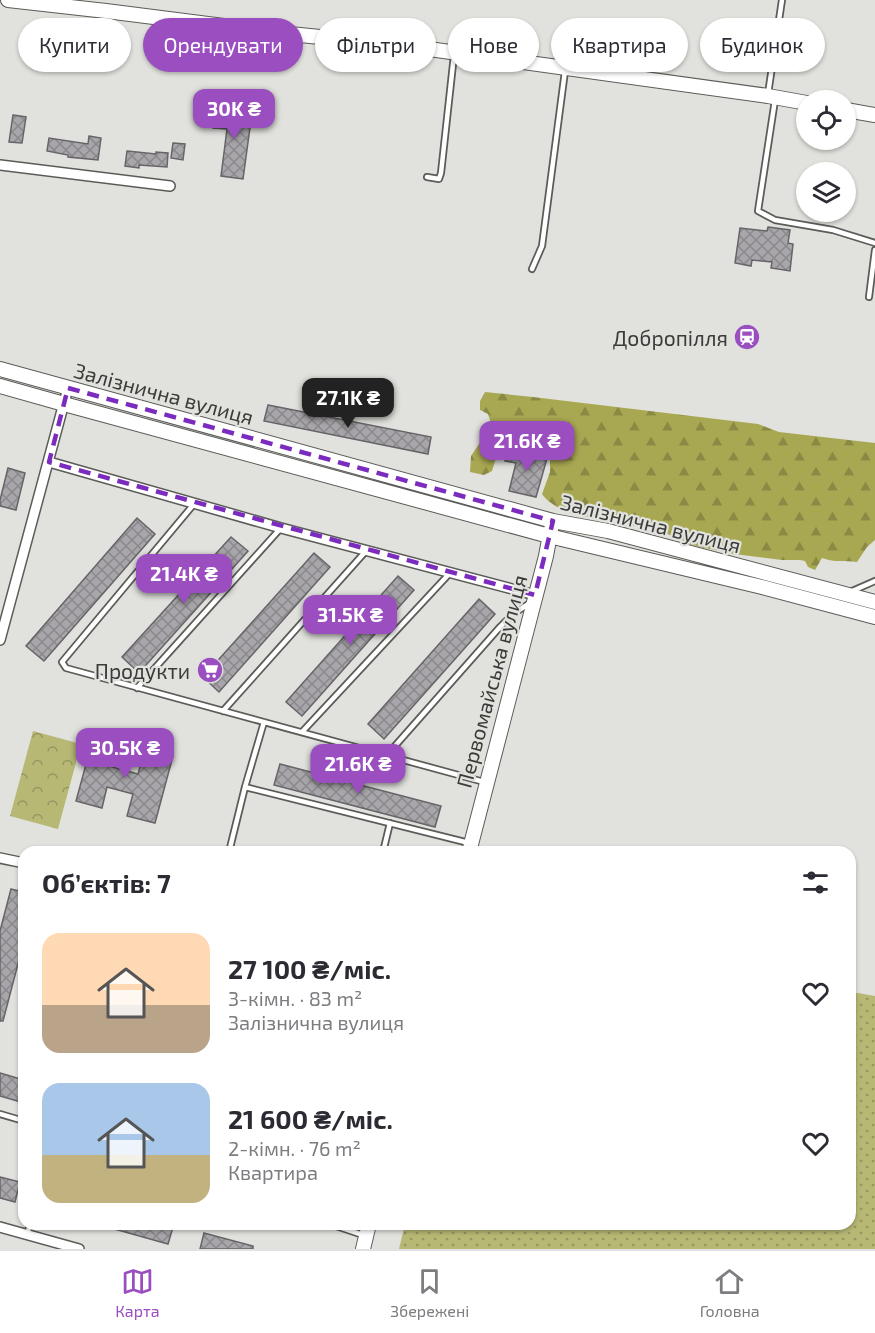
<!DOCTYPE html>
<html lang="uk">
<head>
<meta charset="utf-8">
<style>
  body { margin:0; font-family:"Exo 2",sans-serif; background:#f7f7f7; color:#2b2b33; height:100vh; display:flex; flex-direction:column; font-size:22px; white-space:nowrap }
  * { box-sizing:border-box; margin:0 }
  p { font-size:20px; color:#7c7c81 }
  .icon { flex:none; width:33px; height:33px; fill:none; stroke:currentColor; stroke-width:2; stroke-linecap:round; stroke-linejoin:round }
  .map { position:relative; flex:1; overflow:hidden }
  .sheet { position:absolute; left:18px; top:846px; width:838px; height:384px; display:flex; flex-direction:column; background:#fff; border-radius:18px; box-shadow:0 2px 4px #0004 }
  .sheet>* { flex:none }
  .top-card { position:absolute; left:18px; top:18px; width:840px; height:54px; display:flex; gap:12px }
  .buttons { position:absolute; left:796px; top:90px; display:grid; gap:12px }
  .buttons a { display:grid; place-items:center; width:60px; height:60px; border-radius:50%; background:#fff; box-shadow:0 2px 4px #0004; font-size:30px }
  .price { position:absolute; translate:-50% -51px; padding:0 14px; border-radius:12px; background:#9a4ec0; color:#fff; font-size:20px; line-height:39px; filter:drop-shadow(0 2px 3px #0008) }
  .price::after { content:''; position:absolute; left:50%; top:36px; width:18px; height:14px; margin-left:-9px; background:inherit; clip-path:polygon(0 0,100% 0,50% 100%) }
  .price.active { background:#222; color:#fff }
  ul { padding:0; list-style:none }
  li { display:flex; align-items:center; gap:18px; height:150px; padding:0 24px }
  li span { display:grid; place-items:center; flex:none; width:168px; height:120px; border-radius:18px; color:#555 }
  li>.icon { margin-inline-start:auto }
  span .icon { width:72px; height:72px; fill:#fffc; stroke-width:1 }
  li b { font-size:26px }
  h2 { display:flex; justify-content:space-between; align-items:center; height:72px; padding:0 24px; font-size:26px }
  .pill { padding:0 21px; border-radius:27px; background:#fff; box-shadow:0 2px 4px #0004; font-size:21px; line-height:54px }
  .pill.active { background:#9a4ec0; color:#fff }
  .dock { display:flex; justify-content:space-around; align-items:center; height:84px; border-top:2px solid #e1e1e2; background:#fff; font-size:16px; color:#7c7c81 }
  .dock a { display:grid; justify-items:center; gap:3px }
  .dock .active { color:#9a4ec0 }
  .map>svg:first-child { display:block }
  .forest { fill:url(#forest-firs) }
  .park { fill:url(#park-crowns) }
  .garden { fill:url(#garden-dots) }
  .building { fill:url(#building-cross-hatch); stroke:#666468; stroke-width:1.5 }
  .lines { fill:none; stroke-linecap:round; stroke-linejoin:round }
  .lane-casing { stroke:#5b5b57; stroke-width:8 }
  .street-casing { stroke:#5b5b57; stroke-width:12 }
  .secondary-casing { stroke:#5b5b57; stroke-width:16 }
  .lane { stroke:#fff; stroke-width:4.5 }
  .street { stroke:#fff; stroke-width:9 }
  .secondary { stroke:#fff; stroke-width:14 }
  .marked { fill:none; stroke:#7b2cbf; stroke-width:4.5; stroke-dasharray:12 8; stroke-linejoin:round }
  .labels { text-anchor:middle; dominant-baseline:central; stroke-width:4.5; stroke-linejoin:round; paint-order:stroke }
  .poi-label { font-size:21px; fill:#3b3b3a; stroke:#e1e2dd; text-anchor:end }
  .street-label { font-size:21px; fill:#3b3b3a; stroke:#e1e2dd }
</style>
</head>
<body>
<div class="map">
<svg width="875" height="1249" viewBox="0 0 875 1249">
  <defs>
    <pattern id="forest-firs" width="22" height="20" patternUnits="userSpaceOnUse" patternTransform="scale(1.5)"><rect width="22" height="20" fill="#a9a852"/><path d="M5 1l3.5 6h-7zM16 11l3.5 6h-7z" fill="#8b8a45"/></pattern>
    <pattern id="park-crowns" width="20" height="18" patternUnits="userSpaceOnUse" patternTransform="scale(1.5)"><rect width="20" height="18" fill="#b7b874"/><path d="M2 6a3 3 0 1 1 6 0M12 15a3 3 0 1 1 6 0" fill="none" stroke="#969760"/></pattern>
    <pattern id="garden-dots" width="8" height="8" patternUnits="userSpaceOnUse" patternTransform="scale(1.5)"><rect width="8" height="8" fill="#b7b874"/><path d="M2 2h.1M6 6h.1" fill="none" stroke="#969760" stroke-width="1.8" stroke-linecap="round"/></pattern>
    <pattern id="building-cross-hatch" width="8" height="8" patternUnits="userSpaceOnUse" patternTransform="scale(1.5)"><rect width="8" height="8" fill="#a8a6aa"/><path d="M0 0l8 8M0 8l8-8" fill="none" stroke="#8a888b"/></pattern>
  </defs>
  <rect width="100%" height="100%" fill="#e1e2dd"/>
  <path class="forest" d="M485 392 533 397 758 424 779 432 875 443V540L867 547 857 562C843 560 836 563 822 558L815 570 808 567 805 561 800 560H782L734 554 705 548 689 544 676 537 643 526H628L607 515C602 516 597 518 592 517 577 517 550 507 542 494L550 472V446L501 442 492 471 484 475 470 472 471 456 483 438 491 423 488 414 480 410V401Z"/>
  <path class="park" d="M33 731 81 744 58 829 10 816Z"/>
  <path class="garden" d="M851 992 875 996V1249H399L405 1224H850Z"/>
  <path class="building" d="M216 108 252 113 243 179 221 176 227 129 213 128Z
    M13 115 26 117 22 143 9 142Z
    M89 136 101 138 98 160 68 157V155L47 151 49 138 88 144Z
    M173 143 185 144 183 160 171 158Z
    M127 151 156 154V152L168 153 167 167 139 165V168L125 166Z
    M768 227 790 230 788 243 793 244 790 271 771 268 772 262 752 260 751 266 735 263 740 228 767 231Z
    M268 405 431 437 428 454 264 421Z
    M508 452 548 455 536 497 509 491 516 463 505 461Z
    M8 468 25 473 16 510 0 506V500Z
    M137 518 155 534 44 661 26 646Z
    M231 537 248 551 139 673 122 657Z
    M314 553 330 567 219 692 203 677Z
    M398 576 414 590 302 716 286 702Z
    M479 599 495 614 384 739 368 724Z
    M94 735 119 742 112 767 138 774 145 748 173 756 155 823 127 816 133 794 107 787 102 808 76 801Z
    M280 764 441 806 435 827 274 785Z
    M11 889 24 892V941L3 1021H0V931Z
    M0 1073 24 1080V1103L0 1096Z
    M0 1177 20 1182 15 1202 0 1198Z
    M107 1224H174L168 1244 107 1227Z
    M204 1233 253 1246V1249H200Z"/>
  <g class="lines">
    <g class="lane-casing">
      <path id="lane" d="M768 94 782 0
        M775 100 758 211 775 220 833 230 875 243
        M427 177 439 179 441 173 454 55
        M532 269 542 246 565 71
        M869 297 875 250
        M194 504 62 662 66 668 484 782
        M850 592 875 581
        M137 688 280 529
        M223 711 366 551
        M302 732 450 573
        M387 755 500 627 513 614 530 603
        M245 787 469 843
        M229 852 245 787 264 722
        M383 852 390 823
        M0 1114 24 1121
        M330 1224 363 1235
        M27 1235 30 1224"/>
    </g>
    <g class="street-casing">
      <path id="street" d="M0 165 170 186
        M49 462 281 528 535 595
        M0 640 68 388
        M0 858 24 863
        M0 1227 79 1249"/>
    </g>
    <g class="secondary-casing">
      <path id="secondary" d="M8 0 106 11 280 33 400 45 768 96 807 103
        M846 110 875 115
        M0 369 553 521 608 531 875 602
        M0 386 64 404 549 536 762 587 875 617
        M469 852 546 556 551 529
        M363 1249 369 1224"/>
    </g>
    <use href="#lane" class="lane"/>
    <use href="#street" class="street"/>
    <use href="#secondary" class="secondary"/>
  </g>
  <path class="marked" d="M68 388 553 521 535 595 49 462Z"/>
  <defs>
    <g id="station-disc" transform="scale(1.35)"><circle r="9.5" fill="#9a4ec0" stroke="#e1e2dd"/><path d="M-3-6H3Q5-6 5-4V2Q5 4 3 4L4.5 6H3L1.5 4h-3L-3 6H-4.5L-3 4Q-5 4-5 2V-4Q-5-6-3-6ZM-3.5-4v3h7v-3ZM-3.5 1v1.5H-2V1ZM2 1v1.5H3.5V1Z" fill="#fff"/></g>
    <g id="supermarket-disc" transform="scale(1.35)"><circle r="9.5" fill="#9a4ec0" stroke="#e1e2dd"/><path d="M-6-5.5h2.5l.6 2H6L4.5 2H-2.5L-4.4-4H-6ZM-1.5 3.2a1.3 1.3 0 1 0 .1 0ZM3 3.2a1.3 1.3 0 1 0 .1 0Z" fill="#fff"/></g>
  </defs>
  <g fill-rule="evenodd">
    <use href="#station-disc" x="747" y="337"/>
    <use href="#supermarket-disc" x="210" y="670"/>
  </g>
  <g class="labels">
    <g class="poi-label">
      <text x="728" y="337">Добропілля</text>
      <text x="190" y="670">Продукти</text>
    </g>
    <g class="street-label">
      <text transform="translate(164 393) rotate(15)">Залізнична вулиця</text>
      <text transform="translate(651 523) rotate(14)">Залізнична вулиця</text>
      <text transform="translate(491 681) rotate(-75)">Первомайська вулиця</text>
    </g>
  </g>
</svg>
<div class="buttons">
<a><svg class="icon" aria-label="locate" viewBox="0 0 24 24"><circle cx="12" cy="12" r="6"/><path d="M12 2v4M12 18v4M2 12h4M18 12h4"/></svg></a>
<a><svg class="icon" aria-label="layers" viewBox="0 0 24 24"><path d="M12 4l9 5-9 5-9-5zM3 14l9 5 9-5"/></svg></a>
</div>
<b class="price" style="left:234px;top:140px">30K ₴</b>
<b class="price active" style="left:348px;top:429px">27.1K ₴</b>
<b class="price" style="left:527px;top:472px">21.6K ₴</b>
<b class="price" style="left:184px;top:605px">21.4K ₴</b>
<b class="price" style="left:350px;top:646px">31.5K ₴</b>
<b class="price" style="left:125px;top:779px">30.5K ₴</b>
<b class="price" style="left:358px;top:795px">21.6K ₴</b>
<div class="top-card">
<a class="pill">Купити</a>
<a class="pill active">Орендувати</a>
<a class="pill">Фільтри</a>
<a class="pill">Нове</a>
<a class="pill">Квартира</a>
<a class="pill">Будинок</a>
</div>
<section class="sheet">
<h2>Об’єктів: 7<svg class="icon" aria-label="filters" viewBox="0 0 24 24"><path d="M4 7h16M4 17h16"/><circle cx="9" cy="7" r="2"/><circle cx="15" cy="17" r="2"/></svg></h2>
<ul>
<li><span style="background:linear-gradient(#ffd9b3 60%,#b9a48a 0)"><svg class="icon" aria-label="home" viewBox="0 0 24 24"><path d="M3 11l9-7 9 7M6 9v11h12V9"/></svg></span><div><b>27 100 ₴/міс.</b><p>3-кімн. · 83 m²</p><p>Залізнична вулиця</p></div><svg class="icon" aria-label="heart" viewBox="0 0 24 24"><path d="M12 20l-8-8c-3-5 5-10 8-4 3-6 11-1 8 4z"/></svg></li>
<li><span style="background:linear-gradient(#a9c7e8 60%,#c2b280 0)"><svg class="icon" aria-label="home" viewBox="0 0 24 24"><path d="M3 11l9-7 9 7M6 9v11h12V9"/></svg></span><div><b>21 600 ₴/міс.</b><p>2-кімн. · 76 m²</p><p>Квартира</p></div><svg class="icon" aria-label="heart" viewBox="0 0 24 24"><path d="M12 20l-8-8c-3-5 5-10 8-4 3-6 11-1 8 4z"/></svg></li>
</ul>
</section>
</div>
<nav class="dock">
<a class="active"><svg class="icon" aria-label="map" viewBox="0 0 24 24"><path d="M3 6l6-2 6 2 6-2v14l-6 2-6-2-6 2zM9 4v14M15 6v14"/></svg>Карта</a>
<a><svg class="icon" aria-label="saved" viewBox="0 0 24 24"><path d="M7 4h10v16l-5-4-5 4z"/></svg>Збережені</a>
<a><svg class="icon" aria-label="home" viewBox="0 0 24 24"><path d="M3 11l9-7 9 7M6 9v11h12V9"/></svg>Головна</a>
</nav>
</body>
</html>
